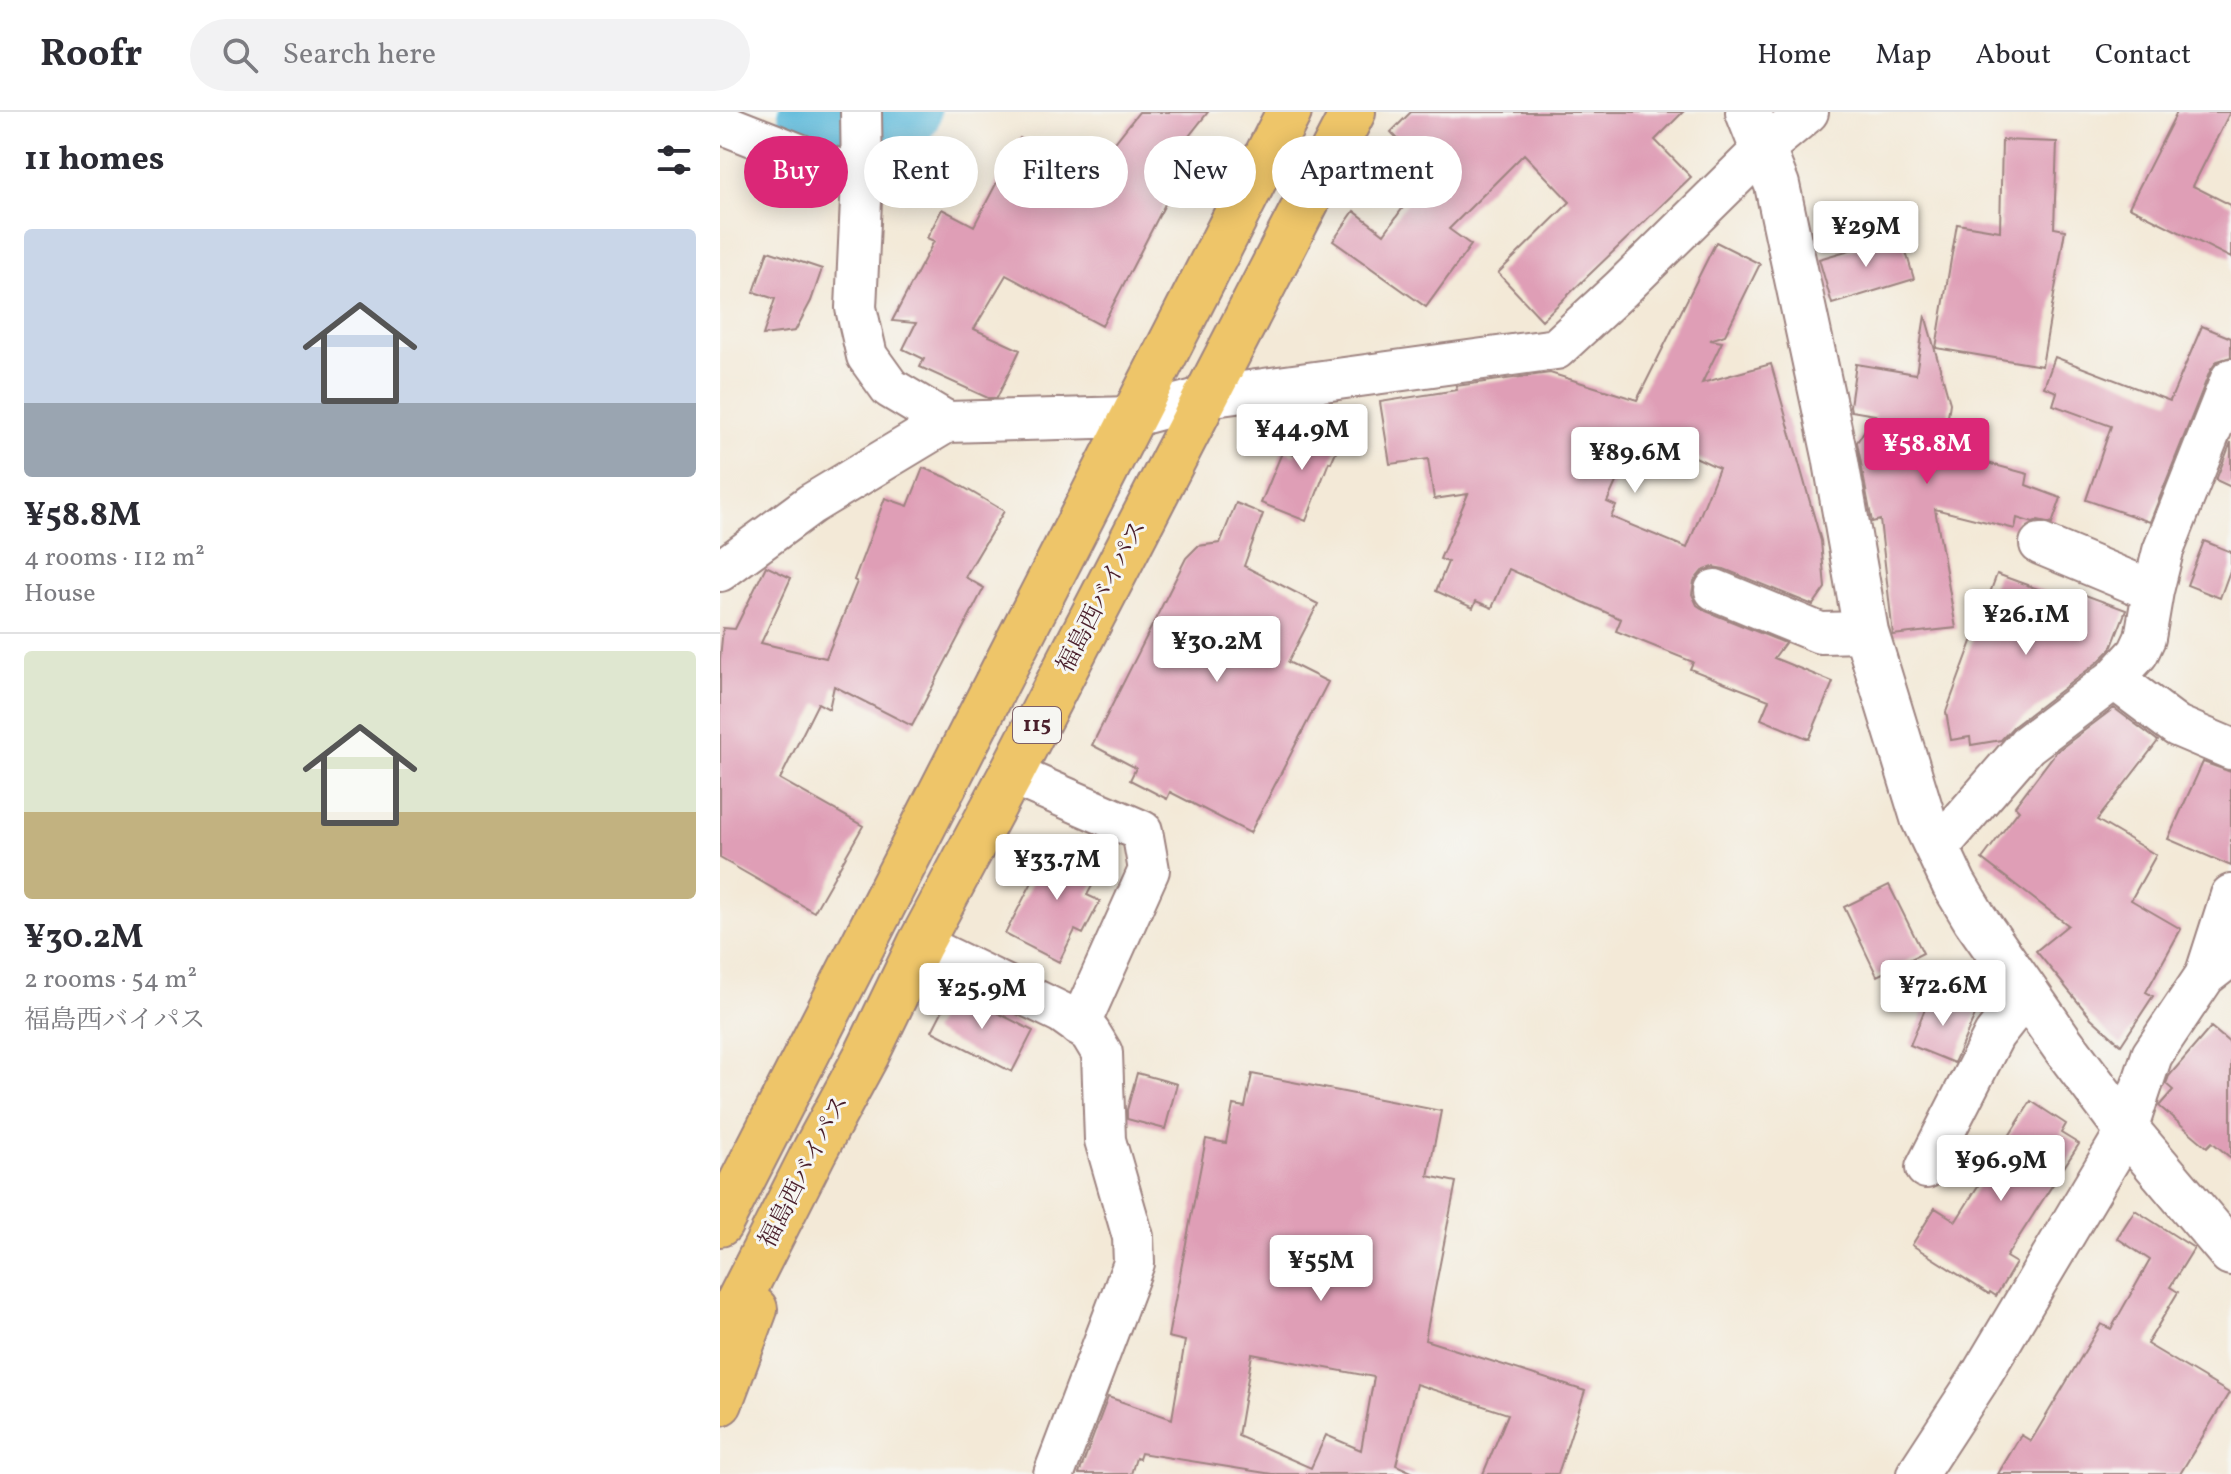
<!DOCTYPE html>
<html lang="en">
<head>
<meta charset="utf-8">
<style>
  body { margin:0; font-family:Vollkorn,"Noto Serif JP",serif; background:#f2f2f3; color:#2b2b33; height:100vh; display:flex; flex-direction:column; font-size:30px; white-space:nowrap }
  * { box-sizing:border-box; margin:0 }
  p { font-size:26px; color:#7c7c81 }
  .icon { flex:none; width:44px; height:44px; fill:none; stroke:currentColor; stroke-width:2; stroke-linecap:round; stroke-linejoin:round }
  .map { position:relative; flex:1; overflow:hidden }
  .drawer { display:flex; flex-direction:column; background:#fff; width:720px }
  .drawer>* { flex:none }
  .banner { position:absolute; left:24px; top:24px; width:760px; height:72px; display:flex; gap:16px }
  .price { position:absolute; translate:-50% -68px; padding:0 18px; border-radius:8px; background:#fff; color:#222; font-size:26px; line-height:52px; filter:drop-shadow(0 2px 4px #0008) }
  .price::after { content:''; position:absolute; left:50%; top:48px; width:24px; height:18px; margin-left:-12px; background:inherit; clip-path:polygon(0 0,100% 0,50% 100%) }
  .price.active { background:#db2777; color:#fff }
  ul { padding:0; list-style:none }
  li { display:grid; align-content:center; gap:16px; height:424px; padding:0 24px }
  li+li { border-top:2px solid #e1e1e2 }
  li span { display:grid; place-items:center; height:248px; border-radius:8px; color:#555 }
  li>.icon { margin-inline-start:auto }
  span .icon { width:144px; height:144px; fill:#fffc; stroke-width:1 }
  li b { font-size:34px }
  h2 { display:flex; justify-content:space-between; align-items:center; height:96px; padding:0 24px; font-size:34px }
  .tag { padding:0 28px; border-radius:36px; background:#fff; box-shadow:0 4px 20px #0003; font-size:28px; line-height:72px }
  .tag.active { background:#db2777; color:#fff }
  header { display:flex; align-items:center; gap:48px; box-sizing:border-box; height:112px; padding:0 40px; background:#fff; border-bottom:2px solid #e1e1e2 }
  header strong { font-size:38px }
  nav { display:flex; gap:44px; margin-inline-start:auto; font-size:28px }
  .search { width:560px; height:72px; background:#f2f2f3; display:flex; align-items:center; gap:20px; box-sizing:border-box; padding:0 28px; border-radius:44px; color:#7c7c81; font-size:30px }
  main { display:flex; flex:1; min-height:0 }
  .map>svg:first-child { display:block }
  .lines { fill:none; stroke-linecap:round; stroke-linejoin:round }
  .river { stroke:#5cb9da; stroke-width:72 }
  .building { fill:#df9eb6; fill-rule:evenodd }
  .minor-casing { stroke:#9e8481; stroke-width:44 }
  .tertiary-casing { stroke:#9e8481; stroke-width:48 }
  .trunk-casing { stroke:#9e8481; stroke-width:48 }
  .minor { stroke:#fff; stroke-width:40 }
  .tertiary { stroke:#fff; stroke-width:44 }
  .trunk { stroke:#eec569; stroke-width:44 }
  .labels { text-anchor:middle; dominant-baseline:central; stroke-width:6; stroke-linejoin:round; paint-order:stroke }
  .shield { fill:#f6f6f2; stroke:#7e6067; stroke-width:2 }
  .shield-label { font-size:22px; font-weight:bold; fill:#4a1f2b }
  .street-label { font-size:24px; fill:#4a1f2b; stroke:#f6f6f2 }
</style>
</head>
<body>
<header>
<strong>Roofr</strong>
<div class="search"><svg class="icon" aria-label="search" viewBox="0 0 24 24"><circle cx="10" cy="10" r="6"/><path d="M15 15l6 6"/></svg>Search here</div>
<nav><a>Home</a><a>Map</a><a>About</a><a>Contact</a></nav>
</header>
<main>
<section class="drawer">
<h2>11 homes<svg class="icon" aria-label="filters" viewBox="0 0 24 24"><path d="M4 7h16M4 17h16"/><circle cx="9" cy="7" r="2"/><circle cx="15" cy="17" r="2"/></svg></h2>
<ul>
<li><span style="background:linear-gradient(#c9d6e8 70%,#9aa5b1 0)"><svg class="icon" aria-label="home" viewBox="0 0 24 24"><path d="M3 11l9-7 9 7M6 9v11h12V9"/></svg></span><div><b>¥58.8M</b><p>4 rooms · 112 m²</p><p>House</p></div></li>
<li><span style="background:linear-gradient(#dfe7d0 65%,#c2b280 0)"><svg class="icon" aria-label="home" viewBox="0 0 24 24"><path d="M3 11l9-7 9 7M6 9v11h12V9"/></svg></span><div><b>¥30.2M</b><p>2 rooms · 54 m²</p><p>福島西バイパス</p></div></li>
</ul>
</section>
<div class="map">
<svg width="1511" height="1362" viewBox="0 0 1511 1362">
  <rect width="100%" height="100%" fill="#f6f6f2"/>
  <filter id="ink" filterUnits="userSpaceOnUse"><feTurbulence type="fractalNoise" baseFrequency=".0125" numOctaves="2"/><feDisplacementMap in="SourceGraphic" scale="16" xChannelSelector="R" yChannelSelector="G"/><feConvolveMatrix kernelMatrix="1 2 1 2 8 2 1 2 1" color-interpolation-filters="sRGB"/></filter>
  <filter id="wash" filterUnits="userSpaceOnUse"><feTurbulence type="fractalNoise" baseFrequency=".006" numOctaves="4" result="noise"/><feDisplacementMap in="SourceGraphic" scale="32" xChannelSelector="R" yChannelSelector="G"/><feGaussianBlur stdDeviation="1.8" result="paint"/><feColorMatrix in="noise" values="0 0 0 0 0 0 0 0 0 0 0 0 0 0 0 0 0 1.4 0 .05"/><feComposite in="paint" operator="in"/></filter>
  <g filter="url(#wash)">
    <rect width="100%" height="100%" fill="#f3e9d7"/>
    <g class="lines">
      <path class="river" d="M94 0 99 2 185 0"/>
    </g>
    <g id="blocks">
      <path class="building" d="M419 0H488L440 61 457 69 382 214 286 163 254 217 300 238 277 286H268L200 255 204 247 183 237 196 211 172 209 214 129 207 126 222 97 254 114 300 26 370 62Z
        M691 0H963L935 28 971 65 822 208 778 161 850 90 804 42 729 117 751 133 706 195 613 129 634 99 664 122 709 59 671 20Z
        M1457 0H1510L1473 74 1511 93V146L1409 95Z
        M1282 28 1337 30 1334 116 1345 118 1322 254 1216 236 1237 112 1280 119Z
        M1181 123 1194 167 1112 192 1099 147Z
        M996 130 1040 152 1005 223 990 228 1002 230 982 271 1051 252 1101 429 1105 476 1093 493 1004 457 993 455 982 459 974 469 972 482 977 493 986 499 1065 531 1054 546 1113 570 1089 627 1041 607 1049 588 970 557 973 550 896 519 901 507 789 457 772 496 756 489 753 496 716 479 728 450 720 447 748 382 714 387 708 347 670 352 660 290 737 278 736 274 830 261 917 288ZM919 319 999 356 967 436 891 405 896 394 887 390Z
        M48 139 102 157 91 189 75 219 43 223 55 187 34 180Z
        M1205 203 1230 291 1223 339 1308 362 1306 373 1341 386 1332 412 1318 409 1313 411 1297 406 1295 417 1215 397 1236 516 1173 523 1160 408 1152 410 1137 330 1155 303 1131 299 1130 294 1136 252 1196 262Z
        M1482 214 1511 226V245L1497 249 1490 259 1430 410 1366 388 1391 314 1333 293 1337 280 1324 275 1335 245 1450 289Z
        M588 310 623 323 611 351 609 350 586 409 541 391 563 338 574 343Z
        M1511 330V375L1496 368Z
        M203 356 226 365 284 399 245 465 264 476 192 614 114 574 109 597 98 591 60 667 143 714 94 800 0 746V547L3 516 15 517 46 454 71 466 41 531 106 546 137 470 134 468 165 386 188 394Z
        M516 391 543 402 524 454 598 492 568 550 608 570 530 721 450 680 447 687 410 668 416 656 372 633 466 446 478 434 500 431Z
        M1484 429 1511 440V456L1500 486 1467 473Z
        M1277 462 1356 491 1360 481 1406 498 1391 537 1378 550 1293 615 1281 628 1251 633 1250 625 1231 628 1226 600Z
        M1394 596 1438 629 1377 708 1436 743 1411 788 1461 817 1426 880 1433 884 1401 933 1371 906 1316 839 1348 813 1262 747 1299 698 1295 694 1336 640Z
        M1483 650 1511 660V754L1448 727Z
        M334 728 383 754 367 783 380 789 363 822 355 818 339 850 285 822Z
        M1169 773 1203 841 1157 864 1124 795Z
        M233 878 313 919 292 960 212 919Z
        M1212 880 1257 899 1234 951 1190 933Z
        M1491 915 1511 932V1046L1492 1030 1487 1035 1439 994 1453 978 1446 972 1449 964Z
        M417 961 457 972 445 1017 407 1007V998Z
        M532 962 721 999 708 1064 736 1070 705 1228 865 1279 838 1362H763L788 1302 696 1272 676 1353 696 1362H552L421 1341 419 1347 416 1346 411 1362H359L388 1285 452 1307 465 1229 448 1225 486 1027 506 1031 513 993 525 995ZM532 1242 654 1265 641 1338 606 1323 591 1356 518 1324Z
        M1311 989 1346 1012 1341 1021 1359 1032 1286 1145 1296 1151 1276 1184 1270 1180 1269 1182 1192 1133 1215 1096 1236 1109Z
        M1415 1098 1474 1136 1450 1175 1458 1180 1427 1232 1509 1281 1460 1362H1278L1301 1323 1311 1329 1381 1212 1391 1217 1430 1148 1397 1126Z"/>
    </g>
  </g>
  <g filter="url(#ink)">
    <use href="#blocks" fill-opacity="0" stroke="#9e8481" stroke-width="2"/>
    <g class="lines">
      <g class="minor-casing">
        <path id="minor" d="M141 0 142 67 136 196 147 244 170 276 227 310
          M0 11 142 67
          M1320 432 1433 479
          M0 459 91 392 227 310 411 305 486 285 836 237 901 177 1042 38 1088 0
          M995 478 1100 521 1146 520
          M1394 567 1457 614 1511 637
          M291 662 422 719 429 758 359 914
          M1217 737 1307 633 1394 567 1418 541 1425 526 1433 479 1443 439 1511 267
          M200 832 342 901 370 921 382 941 385 1028 413 1125 414 1151 334 1362
          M1485 864 1511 783
          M1206 1056 1274 923 1307 881
          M1197 1362 1257 1270 1407 1018 1432 943 1485 864 1511 844"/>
      </g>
      <g class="tertiary-casing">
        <path id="tertiary" d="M1028 0 1057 73 1115 344 1146 520 1203 706 1234 772 1255 807 1343 933 1407 1018 1511 1141"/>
      </g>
      <g class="trunk-casing">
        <path id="trunk" d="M0 1112 569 0
          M0 1226 95 1038 147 942 200 832 291 662 633 0
          M0 1291 35 1197"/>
      </g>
      <use href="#minor" class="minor"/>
      <use href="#tertiary" class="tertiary"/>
      <use href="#trunk" class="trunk"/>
    </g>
  </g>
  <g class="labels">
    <rect class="shield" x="293" y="595" width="48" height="36" rx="6"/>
    <g class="shield-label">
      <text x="317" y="613">115</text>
    </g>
    <g class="street-label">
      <text transform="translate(383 485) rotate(-63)">福島西バイパス</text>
      <text transform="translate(85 1060) rotate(-63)">福島西バイパス</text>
    </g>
  </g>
</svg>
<b class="price" style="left:1146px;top:157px">¥29M</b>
<b class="price" style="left:582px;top:360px">¥44.9M</b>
<b class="price active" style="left:1207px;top:374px">¥58.8M</b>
<b class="price" style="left:915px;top:383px">¥89.6M</b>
<b class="price" style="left:1306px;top:545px">¥26.1M</b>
<b class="price" style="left:497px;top:572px">¥30.2M</b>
<b class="price" style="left:337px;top:790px">¥33.7M</b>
<b class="price" style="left:1223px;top:916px">¥72.6M</b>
<b class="price" style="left:262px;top:919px">¥25.9M</b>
<b class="price" style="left:1281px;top:1091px">¥96.9M</b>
<b class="price" style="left:601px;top:1191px">¥55M</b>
<div class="banner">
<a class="tag active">Buy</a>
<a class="tag">Rent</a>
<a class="tag">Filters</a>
<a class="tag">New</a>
<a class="tag">Apartment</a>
</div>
</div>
</main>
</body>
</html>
